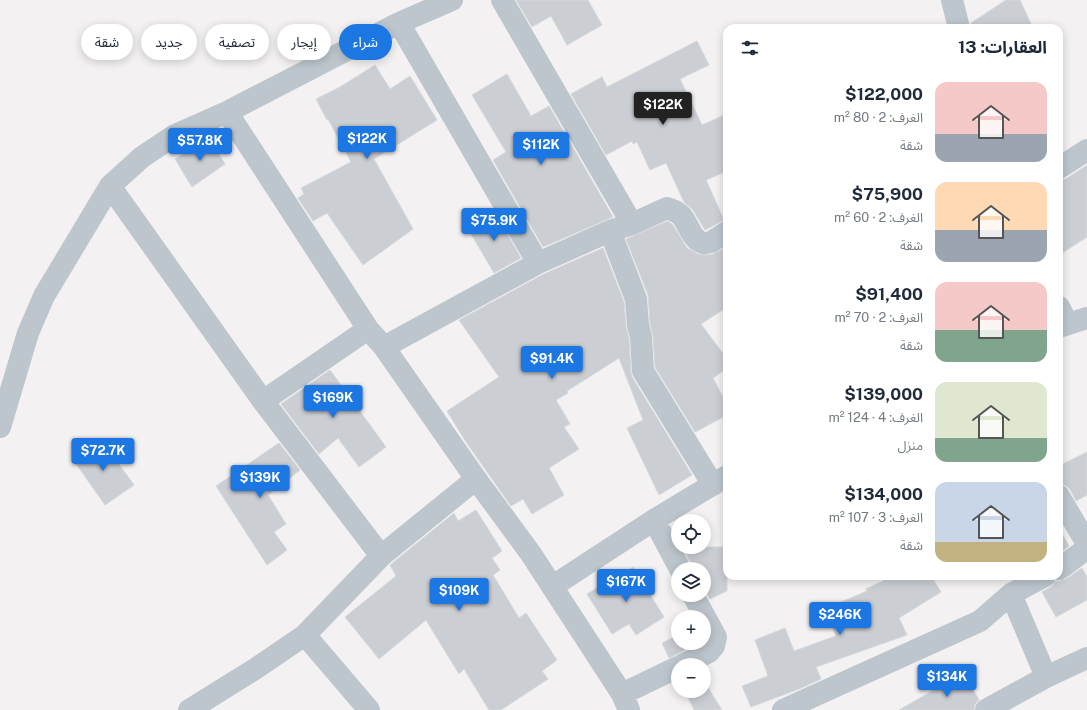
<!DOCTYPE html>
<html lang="ar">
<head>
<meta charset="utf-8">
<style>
  body { margin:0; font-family:"Public Sans","Noto Sans Arabic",sans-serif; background:#f6f6f7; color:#1f2937; direction:rtl; height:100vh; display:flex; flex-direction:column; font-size:15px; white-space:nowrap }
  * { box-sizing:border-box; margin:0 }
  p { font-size:13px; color:#747a83 }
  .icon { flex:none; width:22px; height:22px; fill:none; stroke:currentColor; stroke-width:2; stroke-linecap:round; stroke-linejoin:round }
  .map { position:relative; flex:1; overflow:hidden; direction:ltr }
  .sheet { position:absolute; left:723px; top:24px; width:340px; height:556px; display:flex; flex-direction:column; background:#fff; border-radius:12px; box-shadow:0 2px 10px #0003; direction:rtl }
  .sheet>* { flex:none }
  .hud { position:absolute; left:12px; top:24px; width:380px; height:36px; direction:rtl; display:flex; gap:8px }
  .fabs { position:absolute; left:671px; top:514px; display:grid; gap:8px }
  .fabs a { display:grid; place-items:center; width:40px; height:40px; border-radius:50%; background:#fff; box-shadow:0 2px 10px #0003; font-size:20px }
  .price { position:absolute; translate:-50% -34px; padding:0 9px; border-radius:4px; background:#1d77e2; color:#fff; font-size:13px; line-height:26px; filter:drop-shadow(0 1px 2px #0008) }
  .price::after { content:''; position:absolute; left:50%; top:24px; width:12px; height:9px; margin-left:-6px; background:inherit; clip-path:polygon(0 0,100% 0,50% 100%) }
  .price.on { background:#222; color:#fff }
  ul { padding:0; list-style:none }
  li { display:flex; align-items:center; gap:12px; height:100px; padding:0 16px }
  li span { display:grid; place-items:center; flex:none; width:112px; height:80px; border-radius:12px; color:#555 }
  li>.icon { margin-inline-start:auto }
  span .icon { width:48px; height:48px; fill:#fffc; stroke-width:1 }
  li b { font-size:17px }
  h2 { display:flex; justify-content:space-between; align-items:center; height:48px; padding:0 16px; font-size:17px }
  .chip { padding:0 14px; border-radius:18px; background:#fff; box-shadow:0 2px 10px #0003; font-size:14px; line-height:36px }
  .chip.on { background:#1d77e2; color:#fff }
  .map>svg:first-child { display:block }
  .building { fill:#cbced3; stroke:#d5d8dc }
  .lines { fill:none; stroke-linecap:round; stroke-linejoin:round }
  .minor { stroke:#bdc6cd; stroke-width:22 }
</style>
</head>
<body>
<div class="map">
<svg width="1087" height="710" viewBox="0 0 1087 710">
  <rect width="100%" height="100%" fill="#f3f1f1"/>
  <path class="building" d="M516 0H588L602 25 567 45 551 16 532 27Z
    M1006 0H1020L1033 28H971V23Z
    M697 41 709 65 680 79 702 125 727 114V171L706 180 724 220 705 230 693 210 684 202 666 163 650 170 637 142 633 144 632 141 606 155 571 94 602 77 607 87Z
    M375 65 390 89 410 76 437 120 374 159 413 229 363 265 327 213 313 221 298 198 304 194 301 188 351 162 328 119 327 120 316 99 340 87Z
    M507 74 531 116 549 106 613 217 543 247 493 160 506 152 472 95Z
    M209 138 225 164 192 187 175 159Z
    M1087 165V237L1059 255V180L1066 179Z
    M494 211 521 258 494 273 467 227Z
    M668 221 673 225 687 248 698 254 707 255 713 254 727 247V307L701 324 727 359V368L713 378 727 405V415L695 432 655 367 653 336 650 323 648 295 626 239Z
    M603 248 624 302 626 326 629 339 631 372 632 377 692 475 659 495 627 428 643 420 619 358 567 391 568 393 556 400 570 424 564 427 579 449 549 468 564 495 532 514 523 499 511 506 466 442 447 411 499 377 459 320 544 274Z
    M330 370 386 447 359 467 338 438 319 454 281 404Z
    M100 438 134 485 105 505 72 458Z
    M279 443 300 470 268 495 286 524 274 532 287 550 267 565 216 486Z
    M1087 452V495L1076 501 1070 489 1065 485 1059 484V466Z
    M476 510 502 551 492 558 500 570 493 575 519 618 526 613 557 660 542 671 548 679 501 710H489L464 669 459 674 426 620 379 659 345 617 396 576 390 565 454 513 458 521Z
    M1059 528 1069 546 1059 554Z
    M682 547H727V591L710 599 704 589V569H692L691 563Z
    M633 567 664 617 636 635 629 624 612 634 587 594 622 572 623 574Z
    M1082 568 1087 577V600L1056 617 1042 592 1051 587 1056 581H1060L1066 579Z
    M893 576H931L941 592 899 618 907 635 816 667 821 679 799 689 751 707 742 686 768 676 755 640 785 628 794 651 836 636 825 609 867 591 866 589Z
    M676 636 678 639V643H680L685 650 669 658 662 643Z
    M965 676 979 700 975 704 974 710H899L948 682 950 685Z
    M704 681 722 710H694L685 691H704Z"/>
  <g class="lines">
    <path class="minor" d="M502 0 632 224
      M952 0 959 28
      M399 23 538 263
      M227 112 368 329 384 347 476 479 531 554 622 694 629 710
      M1059 168 1087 150
      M110 186 263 401 381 556
      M610 231 636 299 638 325 641 337 643 371 713 485
      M1059 307 1068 324
      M1059 327 1087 318
      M384 347 538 263 610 231 632 224 667 208C673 210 679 212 683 218 690 227 694 248 711 242 716 239 722 235 727 232
      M263 401 368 329
      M0 427 28 333 44 296 110 186 142 157 175 135 227 112 399 23 452 0
      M1059 496 1087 544
      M654 520 680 569
      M1059 569 1065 565 1087 548
      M553 586 654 520 727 476
      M1011 594 1046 677
      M305 635 369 710
      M682 665 709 652 714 646 716 637 693 595
      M622 694 678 667
      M189 710 255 669 305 635 381 556 476 479
      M783 710 980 621 1011 594 1045 576
      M986 710 1046 677 1087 658"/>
  </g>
</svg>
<div class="fabs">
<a><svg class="icon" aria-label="locate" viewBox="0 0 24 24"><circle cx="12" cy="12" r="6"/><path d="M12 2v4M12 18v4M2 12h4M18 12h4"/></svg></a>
<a><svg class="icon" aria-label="layers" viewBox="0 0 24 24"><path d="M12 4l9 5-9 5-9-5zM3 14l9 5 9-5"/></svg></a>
<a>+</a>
<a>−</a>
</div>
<b class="price on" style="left:663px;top:126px">$122K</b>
<b class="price" style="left:367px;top:160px">$122K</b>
<b class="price" style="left:200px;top:162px">$57.8K</b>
<b class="price" style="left:541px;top:166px">$112K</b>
<b class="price" style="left:494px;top:242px">$75.9K</b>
<b class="price" style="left:552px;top:380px">$91.4K</b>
<b class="price" style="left:333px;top:419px">$169K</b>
<b class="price" style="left:103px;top:472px">$72.7K</b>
<b class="price" style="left:260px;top:499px">$139K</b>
<b class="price" style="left:626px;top:603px">$167K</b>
<b class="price" style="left:459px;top:612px">$109K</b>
<b class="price" style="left:840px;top:636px">$246K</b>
<b class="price" style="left:947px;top:698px">$134K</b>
<div class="hud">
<a class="chip on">شراء</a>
<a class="chip">إيجار</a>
<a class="chip">تصفية</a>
<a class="chip">جديد</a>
<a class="chip">شقة</a>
</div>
<section class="sheet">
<h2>العقارات: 13<svg class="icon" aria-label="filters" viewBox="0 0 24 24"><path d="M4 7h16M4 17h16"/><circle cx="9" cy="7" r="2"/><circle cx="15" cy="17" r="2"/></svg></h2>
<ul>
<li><span style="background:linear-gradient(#f6c9c9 65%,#9aa5b1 0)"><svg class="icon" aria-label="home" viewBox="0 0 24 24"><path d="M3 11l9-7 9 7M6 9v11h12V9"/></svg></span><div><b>$122,000</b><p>الغرف: 2 · 80 m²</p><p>شقة</p></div></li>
<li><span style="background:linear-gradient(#ffd9b3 60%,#9aa5b1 0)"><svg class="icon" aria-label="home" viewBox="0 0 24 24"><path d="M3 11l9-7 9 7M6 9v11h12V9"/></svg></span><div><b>$75,900</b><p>الغرف: 2 · 60 m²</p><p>شقة</p></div></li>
<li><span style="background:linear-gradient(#f6c9c9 60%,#7fa58c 0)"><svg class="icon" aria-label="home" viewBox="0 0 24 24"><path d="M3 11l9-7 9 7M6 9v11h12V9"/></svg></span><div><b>$91,400</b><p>الغرف: 2 · 70 m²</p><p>شقة</p></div></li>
<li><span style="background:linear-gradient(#dfe7d0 70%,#7fa58c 0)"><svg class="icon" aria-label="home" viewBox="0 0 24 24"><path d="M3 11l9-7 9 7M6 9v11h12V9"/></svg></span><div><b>$139,000</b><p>الغرف: 4 · 124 m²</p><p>منزل</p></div></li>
<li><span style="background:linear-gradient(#c9d6e8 75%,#c2b280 0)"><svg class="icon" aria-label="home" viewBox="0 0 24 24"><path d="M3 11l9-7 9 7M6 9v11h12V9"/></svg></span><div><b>$134,000</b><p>الغرف: 3 · 107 m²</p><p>شقة</p></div></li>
</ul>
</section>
</div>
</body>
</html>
